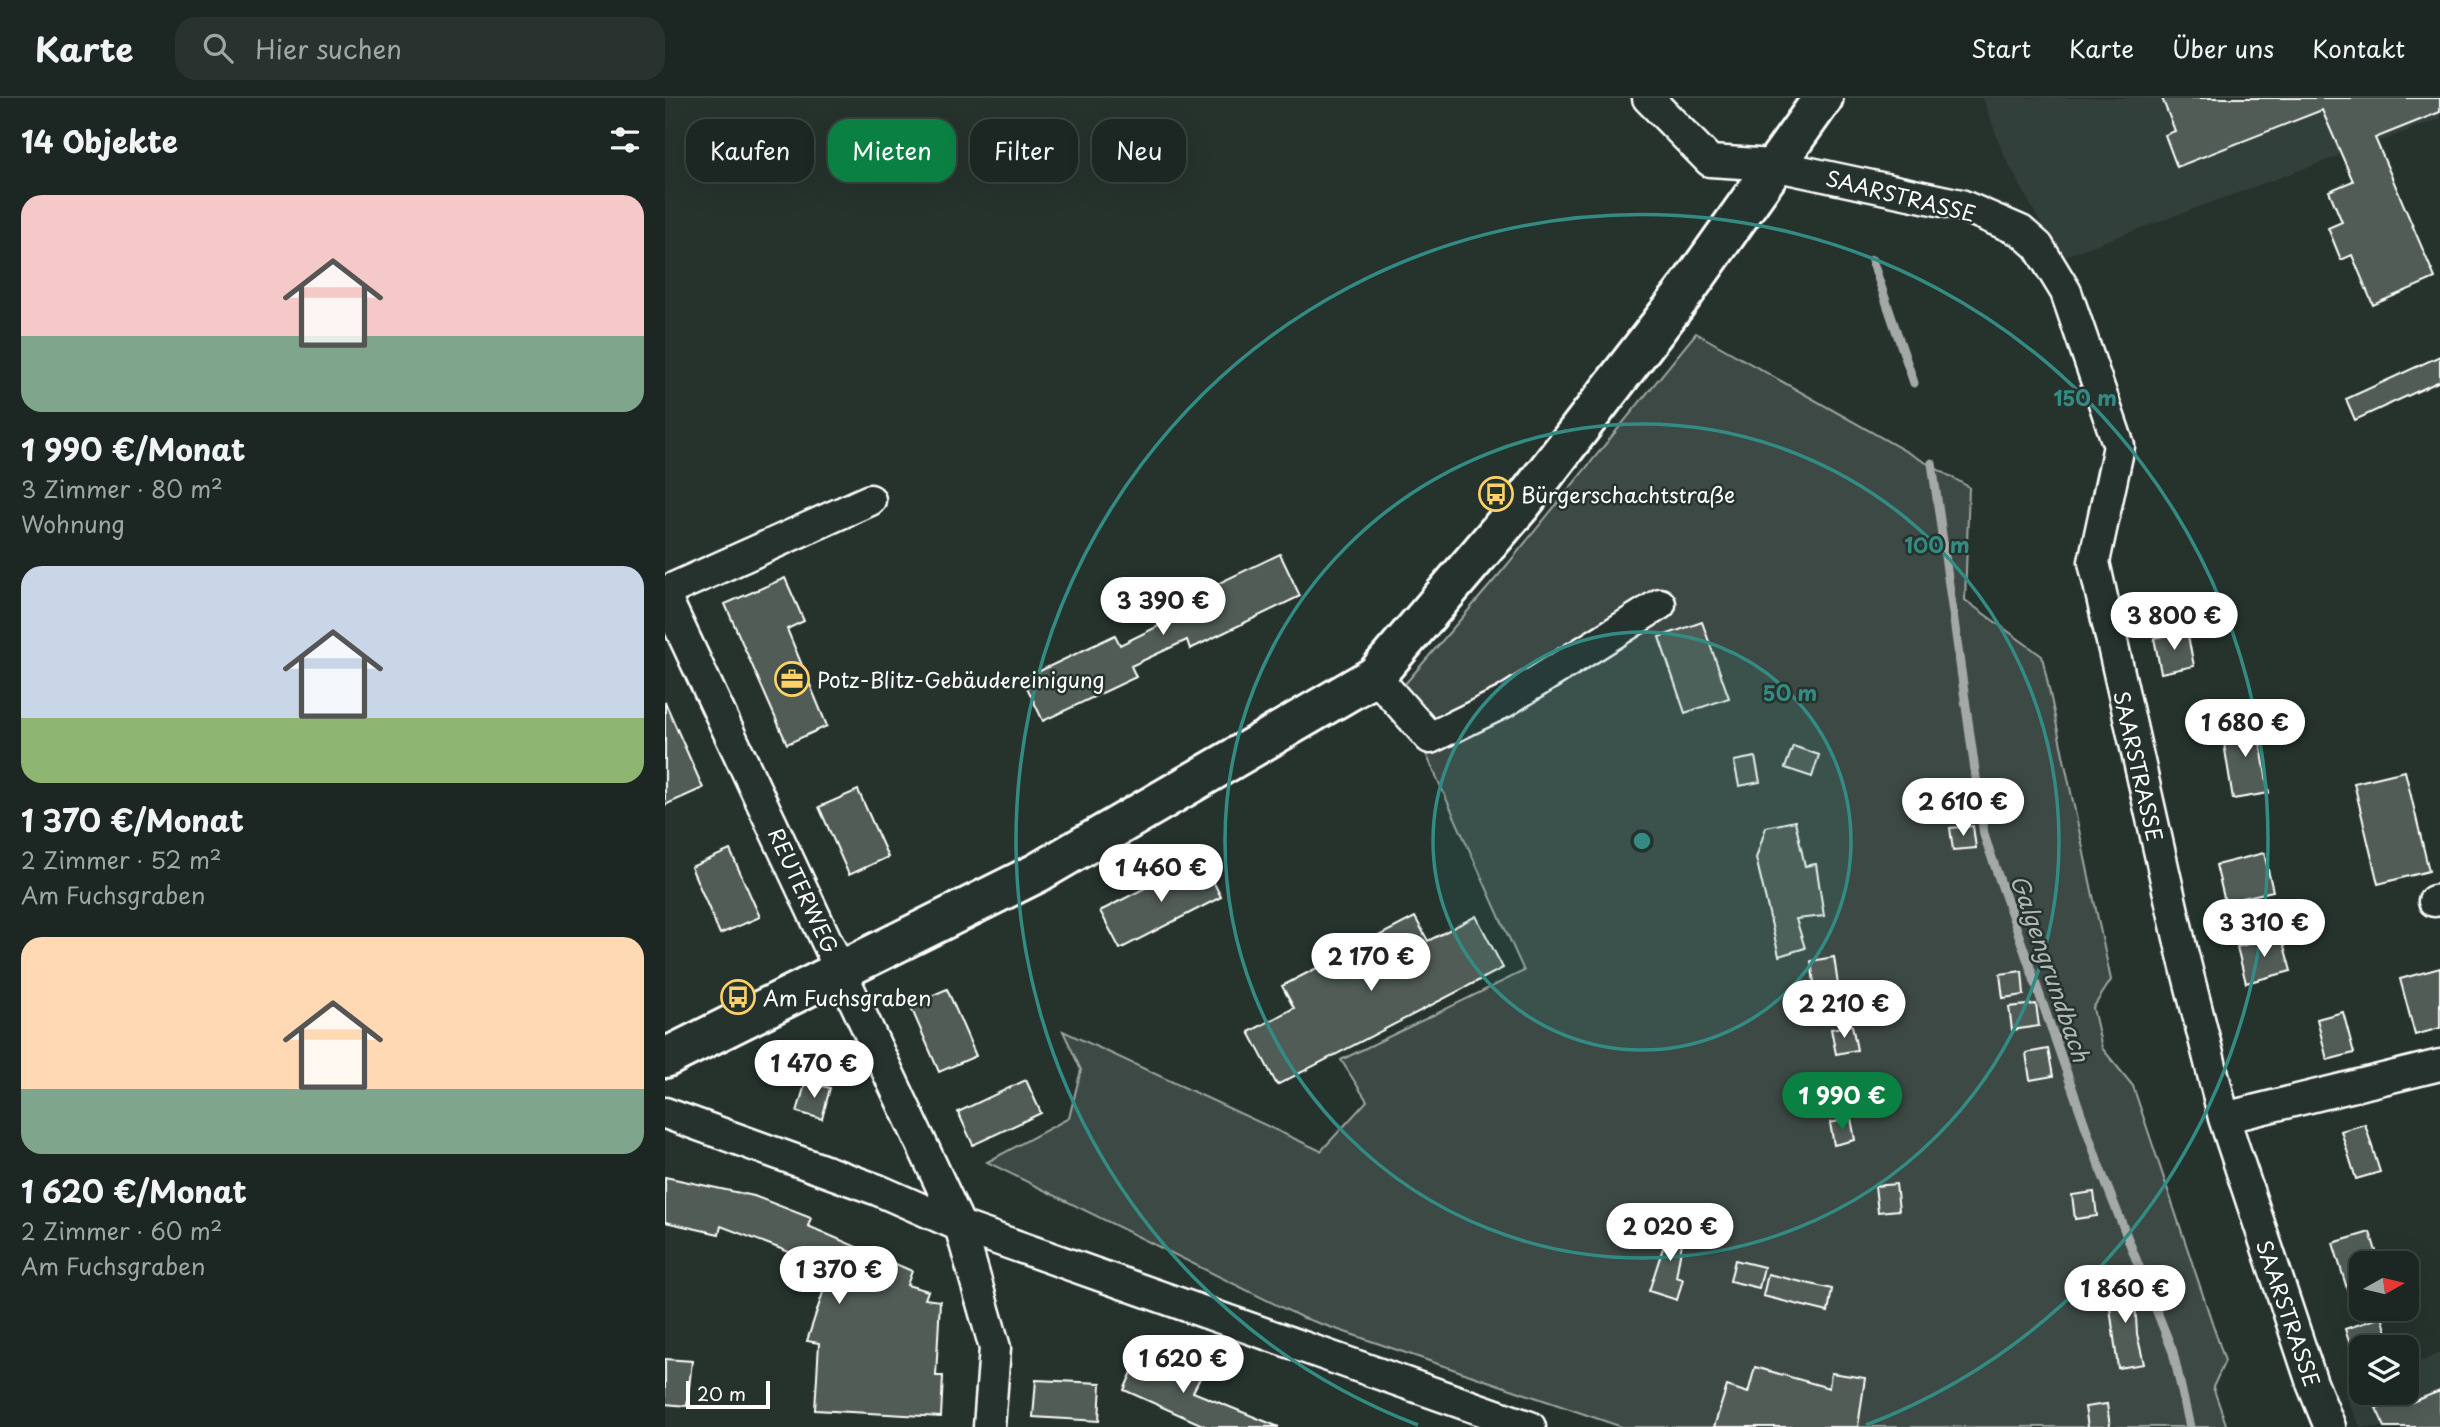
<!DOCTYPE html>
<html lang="de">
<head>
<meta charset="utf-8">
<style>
  body { margin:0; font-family:"Playpen Sans",sans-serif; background:#29322f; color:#f1f3f6; height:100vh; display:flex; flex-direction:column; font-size:26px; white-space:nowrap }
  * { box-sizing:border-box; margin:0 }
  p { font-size:23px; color:#a0a5a5 }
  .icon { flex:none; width:38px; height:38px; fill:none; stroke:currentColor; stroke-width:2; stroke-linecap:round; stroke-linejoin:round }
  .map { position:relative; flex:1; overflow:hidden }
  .details { display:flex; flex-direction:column; background:#1c2622; width:665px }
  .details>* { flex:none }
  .top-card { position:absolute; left:21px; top:21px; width:665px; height:63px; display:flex; gap:14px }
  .needle { width:46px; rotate:82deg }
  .controls { position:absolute; left:1684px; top:1153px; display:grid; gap:14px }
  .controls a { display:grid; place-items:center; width:70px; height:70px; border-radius:14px; background:#1c2622; box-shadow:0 7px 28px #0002,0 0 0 2px #3a4340; font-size:35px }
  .scale { position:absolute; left:21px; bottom:18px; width:84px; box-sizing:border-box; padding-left:7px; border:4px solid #fff; border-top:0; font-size:19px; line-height:24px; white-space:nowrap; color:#fff; -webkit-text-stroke:5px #26332d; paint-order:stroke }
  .price { position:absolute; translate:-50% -60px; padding:0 16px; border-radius:24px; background:#fff; color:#222; font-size:23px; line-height:46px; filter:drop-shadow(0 2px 4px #0008) }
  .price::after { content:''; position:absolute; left:50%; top:42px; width:21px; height:16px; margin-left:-10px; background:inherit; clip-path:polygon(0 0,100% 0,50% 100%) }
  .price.on { background:#0b8043; color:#fff }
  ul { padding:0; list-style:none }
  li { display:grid; align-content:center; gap:14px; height:371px; padding:0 21px }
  li span { display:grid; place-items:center; height:217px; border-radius:21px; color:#555 }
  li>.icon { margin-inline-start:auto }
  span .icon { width:126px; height:126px; fill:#fffc; stroke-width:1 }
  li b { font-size:30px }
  h2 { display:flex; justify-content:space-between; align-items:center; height:84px; padding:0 21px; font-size:30px }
  .pill { padding:0 24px; border-radius:21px; background:#1c2622; box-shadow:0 7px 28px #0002,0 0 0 2px #3a4340; font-size:24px; line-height:63px }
  .pill.on { background:#0b8043; color:#fff }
  header { display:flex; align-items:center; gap:42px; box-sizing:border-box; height:98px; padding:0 35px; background:#1c2622; border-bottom:2px solid #3a4340 }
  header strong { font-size:33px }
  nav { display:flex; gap:38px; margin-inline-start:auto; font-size:24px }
  .search { width:490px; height:63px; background:#29322f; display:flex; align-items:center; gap:18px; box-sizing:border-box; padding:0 24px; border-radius:21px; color:#a0a5a5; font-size:26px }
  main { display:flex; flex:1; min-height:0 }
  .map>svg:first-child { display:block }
  .built { fill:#333f3a }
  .green { fill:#3e4944; stroke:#9ea4a2; stroke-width:2 }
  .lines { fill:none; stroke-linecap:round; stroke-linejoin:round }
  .stream { stroke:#a4a9a7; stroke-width:9 }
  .building { fill:#515c57; stroke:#fff; stroke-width:2 }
  .minor-casing { stroke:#fff; stroke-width:35 }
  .major-casing { stroke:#fff; stroke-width:44 }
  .minor { stroke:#26332d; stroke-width:30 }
  .major { stroke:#26332d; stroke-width:38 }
  .ring { fill:none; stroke:#338b84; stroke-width:3.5 }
  .labels { text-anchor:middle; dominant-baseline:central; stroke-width:5; stroke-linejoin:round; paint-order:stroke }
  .street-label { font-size:21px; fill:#fff; stroke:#26332d }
  .poi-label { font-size:21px; fill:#fff; stroke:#26332d; text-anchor:start }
  .water-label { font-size:23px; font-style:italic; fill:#b3b8b6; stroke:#26332d }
  .centre { fill:#338b84; stroke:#26332d; stroke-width:3.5 }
  .ring-label { font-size:21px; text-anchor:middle; font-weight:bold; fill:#338b84; stroke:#26332d; stroke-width:5; stroke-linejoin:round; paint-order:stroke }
</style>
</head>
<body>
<header>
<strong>Karte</strong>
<div class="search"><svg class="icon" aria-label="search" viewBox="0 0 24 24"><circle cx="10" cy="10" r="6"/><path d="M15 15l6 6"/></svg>Hier suchen</div>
<nav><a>Start</a><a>Karte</a><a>Über uns</a><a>Kontakt</a></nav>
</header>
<main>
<section class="details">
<h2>14 Objekte<svg class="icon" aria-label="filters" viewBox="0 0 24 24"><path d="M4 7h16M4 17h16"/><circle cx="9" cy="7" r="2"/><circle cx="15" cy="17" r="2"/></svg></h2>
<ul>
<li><span style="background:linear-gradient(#f6c9c9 65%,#7fa58c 0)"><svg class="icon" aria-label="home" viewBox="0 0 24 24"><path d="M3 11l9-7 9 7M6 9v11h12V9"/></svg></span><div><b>1 990 €/Monat</b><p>3 Zimmer · 80 m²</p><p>Wohnung</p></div></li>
<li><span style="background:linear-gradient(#c9d6e8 70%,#8fb573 0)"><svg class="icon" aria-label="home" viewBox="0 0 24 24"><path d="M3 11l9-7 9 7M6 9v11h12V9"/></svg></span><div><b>1 370 €/Monat</b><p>2 Zimmer · 52 m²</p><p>Am Fuchsgraben</p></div></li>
<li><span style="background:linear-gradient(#ffd9b3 70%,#7fa58c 0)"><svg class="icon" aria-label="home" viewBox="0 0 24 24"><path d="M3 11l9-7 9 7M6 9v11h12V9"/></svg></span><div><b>1 620 €/Monat</b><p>2 Zimmer · 60 m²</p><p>Am Fuchsgraben</p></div></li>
</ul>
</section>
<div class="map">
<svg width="1775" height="1329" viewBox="0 0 1775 1329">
  <rect width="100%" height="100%" fill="#26332d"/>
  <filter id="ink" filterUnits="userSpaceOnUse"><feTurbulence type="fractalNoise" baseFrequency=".0143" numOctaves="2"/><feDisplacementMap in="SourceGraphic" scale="14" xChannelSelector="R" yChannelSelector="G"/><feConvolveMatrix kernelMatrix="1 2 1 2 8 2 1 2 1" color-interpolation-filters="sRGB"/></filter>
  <g filter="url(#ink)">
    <path class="built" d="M1318 0H1775V21L1394 160 1338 55Z
      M1775 1255V1329H1695L1680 1297 1696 1290V1295H1741V1270Z"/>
    <path class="green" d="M1031 235 1304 389 1300 502 1377 558 1446 882 1428 910 1437 950 1468 988 1560 1263 1548 1289 1562 1329H957L636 1219 322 1064 404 1020 416 972 398 933 656 1053 702 1003 676 962 859 873 757 647 716 608 740 586 838 472Z"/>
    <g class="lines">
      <path class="stream" d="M1207 162 1249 285
        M1267 365 1319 737 1436 1073 1508 1254 1525 1329"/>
    </g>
    <path class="building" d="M1497 0H1775V14L1710 40 1770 180 1708 207 1687 157 1676 162 1663 130 1677 124 1664 93 1688 83 1657 12 1512 69 1500 37 1510 33Z
      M1775 258V283L1690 322 1681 301Z
      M615 456 635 498 525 551 522 542 466 568 471 579 378 623 358 581 450 537 455 547 514 518 508 507Z
      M120 480 139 523 122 531 162 628 122 646 60 506Z
      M1037 524 1064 600 1020 615 994 539Z
      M1522 533 1529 568 1496 575 1489 540Z
      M0 604 38 690 0 707Z
      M1591 620 1604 695 1568 701 1556 627Z
      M1128 648 1154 657 1147 679 1120 670Z
      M1090 659 1095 684 1074 688 1069 663Z
      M1740 673 1764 773 1713 786 1689 685Z
      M193 692 223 759 184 777 154 709Z
      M1130 723 1140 768 1151 766 1159 818 1131 821 1140 850 1114 858 1091 760 1101 729Z
      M1308 728 1311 750 1288 752 1285 730Z
      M65 752 95 819 55 836 26 769Z
      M1599 755 1608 793 1560 804 1551 767Z
      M537 761 556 799 455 851 435 813Z
      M811 818 838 870 612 987 584 934 629 910 617 888 750 819 763 843Z
      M1616 837 1626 873 1581 885 1572 849Z
      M1169 859 1176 908 1153 913 1146 863Z
      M1775 870V930L1750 937 1735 881Z
      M1357 873 1359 897 1338 900 1335 876Z
      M282 891 311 958 274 974 245 907Z
      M1371 906 1374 928 1347 932 1344 909Z
      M1678 914 1689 955 1662 962 1652 921Z
      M1187 927 1192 952 1171 956 1166 931Z
      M1383 951 1388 978 1365 982 1361 955Z
      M361 982 376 1015 308 1047 293 1014Z
      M141 983 165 990 157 1021 132 1014Z
      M1186 1020 1190 1042 1169 1047 1165 1025Z
      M1700 1026 1715 1074 1691 1081 1676 1033Z
      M0 1079 89 1098 146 1120 143 1128 247 1173 242 1187 263 1193 260 1201 275 1203 271 1278H278L276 1319 150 1312 154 1245 142 1243 166 1170 56 1128 54 1136 0 1124Z
      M1231 1086 1234 1112 1213 1114 1210 1088Z
      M1429 1094 1432 1118 1410 1121 1407 1097Z
      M1008 1119 1021 1122 1011 1179 1018 1181 1012 1202 984 1193Z
      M1705 1134 1715 1166H1696V1216L1690 1217 1668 1145Z
      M1070 1162 1099 1169 1094 1190 1065 1183Z
      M1103 1176 1167 1191 1163 1214 1098 1198Z
      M1469 1185 1472 1236 1479 1266 1453 1270 1442 1187Z
      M1717 1219 1727 1250H1686L1680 1231Z
      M476 1254 535 1280 528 1294 614 1329H542L459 1292Z
      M0 1261 27 1263 22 1308 0 1306Z
      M1090 1269 1164 1290 1166 1275 1200 1280 1193 1329H1049L1062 1288 1083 1295Z
      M371 1282 436 1285 434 1323 368 1319Z
      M1775 1293V1329H1720L1711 1310 1736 1299H1745L1747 1304Z
      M1442 1306 1445 1329H1423L1420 1309Z"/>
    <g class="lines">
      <g class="minor-casing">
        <path id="minor" d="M983 0 1045 63 1108 67 1296 107 1356 133 1373 148 1401 194 1454 348 1429 464 1516 849 1559 1020 1647 1285 1665 1329
          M0 494 205 402
          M0 498 295 1128 330 1250 324 1329
          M710 578 765 640 839 604 995 506
          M1769 803 1775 802
          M0 1015 213 1092 295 1128 865 1329
          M1559 1020 1775 967"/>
      </g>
      <g class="major-casing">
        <path id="major" d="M0 960 372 775 710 578 856 407 1020 194 1158 0"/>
      </g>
      <use href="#minor" class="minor"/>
      <use href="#major" class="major"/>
    </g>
  </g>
  <circle cx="977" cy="743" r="209" fill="#338b84" fill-opacity=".12"/>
  <g class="ring">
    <circle cx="977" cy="743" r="209"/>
    <circle cx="977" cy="743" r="417"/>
    <path d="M753 1327A626 626 0 1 1 1201 1327"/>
  </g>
  <defs>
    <g id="bus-ring" transform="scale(1.75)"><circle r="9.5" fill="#26332d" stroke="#ffd166" stroke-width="1.5"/><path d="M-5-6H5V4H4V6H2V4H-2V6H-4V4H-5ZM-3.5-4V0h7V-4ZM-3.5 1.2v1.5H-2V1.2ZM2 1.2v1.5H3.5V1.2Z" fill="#ffd166"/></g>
    <g id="office-ring" transform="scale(1.75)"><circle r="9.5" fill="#26332d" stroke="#ffd166" stroke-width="1.5"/><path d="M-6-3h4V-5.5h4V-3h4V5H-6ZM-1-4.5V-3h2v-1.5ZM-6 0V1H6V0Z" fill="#ffd166"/></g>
  </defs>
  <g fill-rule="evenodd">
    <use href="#bus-ring" x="831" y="396"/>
    <use href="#office-ring" x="127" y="581"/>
    <use href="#bus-ring" x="73" y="899"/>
  </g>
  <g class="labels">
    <g class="street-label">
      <text transform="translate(1236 97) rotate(14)">SAARSTRASSE</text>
      <text transform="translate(1474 668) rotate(77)">SAARSTRASSE</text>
      <text transform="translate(139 792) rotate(65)">REUTERWEG</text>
      <text transform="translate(1624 1215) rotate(71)">SAARSTRASSE</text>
    </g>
    <g class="poi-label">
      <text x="856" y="396">Bürgerschachtstraße</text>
      <text x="152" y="581">Potz-Blitz-Gebäudereinigung</text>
      <text x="98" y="899">Am Fuchsgraben</text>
    </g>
    <g class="water-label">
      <text transform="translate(1386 870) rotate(71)">Galgengrundbach</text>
    </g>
  </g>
  <circle cx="977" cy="743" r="10" class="centre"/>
  <g class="ring-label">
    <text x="1420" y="308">150 m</text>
    <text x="1272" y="455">100 m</text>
    <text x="1125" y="603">50 m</text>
  </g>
</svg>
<div class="controls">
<a><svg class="needle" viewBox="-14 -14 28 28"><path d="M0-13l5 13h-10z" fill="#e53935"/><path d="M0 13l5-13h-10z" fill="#a0a5a5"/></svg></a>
<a><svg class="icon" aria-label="layers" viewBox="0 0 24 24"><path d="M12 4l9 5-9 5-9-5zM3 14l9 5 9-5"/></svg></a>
</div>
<div class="scale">20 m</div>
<b class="price" style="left:498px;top:539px">3 390 €</b>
<b class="price" style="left:1509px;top:554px">3 800 €</b>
<b class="price" style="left:1580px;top:661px">1 680 €</b>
<b class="price" style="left:1298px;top:740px">2 610 €</b>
<b class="price" style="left:496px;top:806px">1 460 €</b>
<b class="price" style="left:1599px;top:861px">3 310 €</b>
<b class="price" style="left:706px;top:895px">2 170 €</b>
<b class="price" style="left:1179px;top:942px">2 210 €</b>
<b class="price" style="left:149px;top:1002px">1 470 €</b>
<b class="price on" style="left:1177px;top:1034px">1 990 €</b>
<b class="price" style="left:1005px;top:1165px">2 020 €</b>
<b class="price" style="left:174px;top:1208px">1 370 €</b>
<b class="price" style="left:1460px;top:1227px">1 860 €</b>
<b class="price" style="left:518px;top:1297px">1 620 €</b>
<div class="top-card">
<a class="pill">Kaufen</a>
<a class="pill on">Mieten</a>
<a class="pill">Filter</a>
<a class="pill">Neu</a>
</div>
</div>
</main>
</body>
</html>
